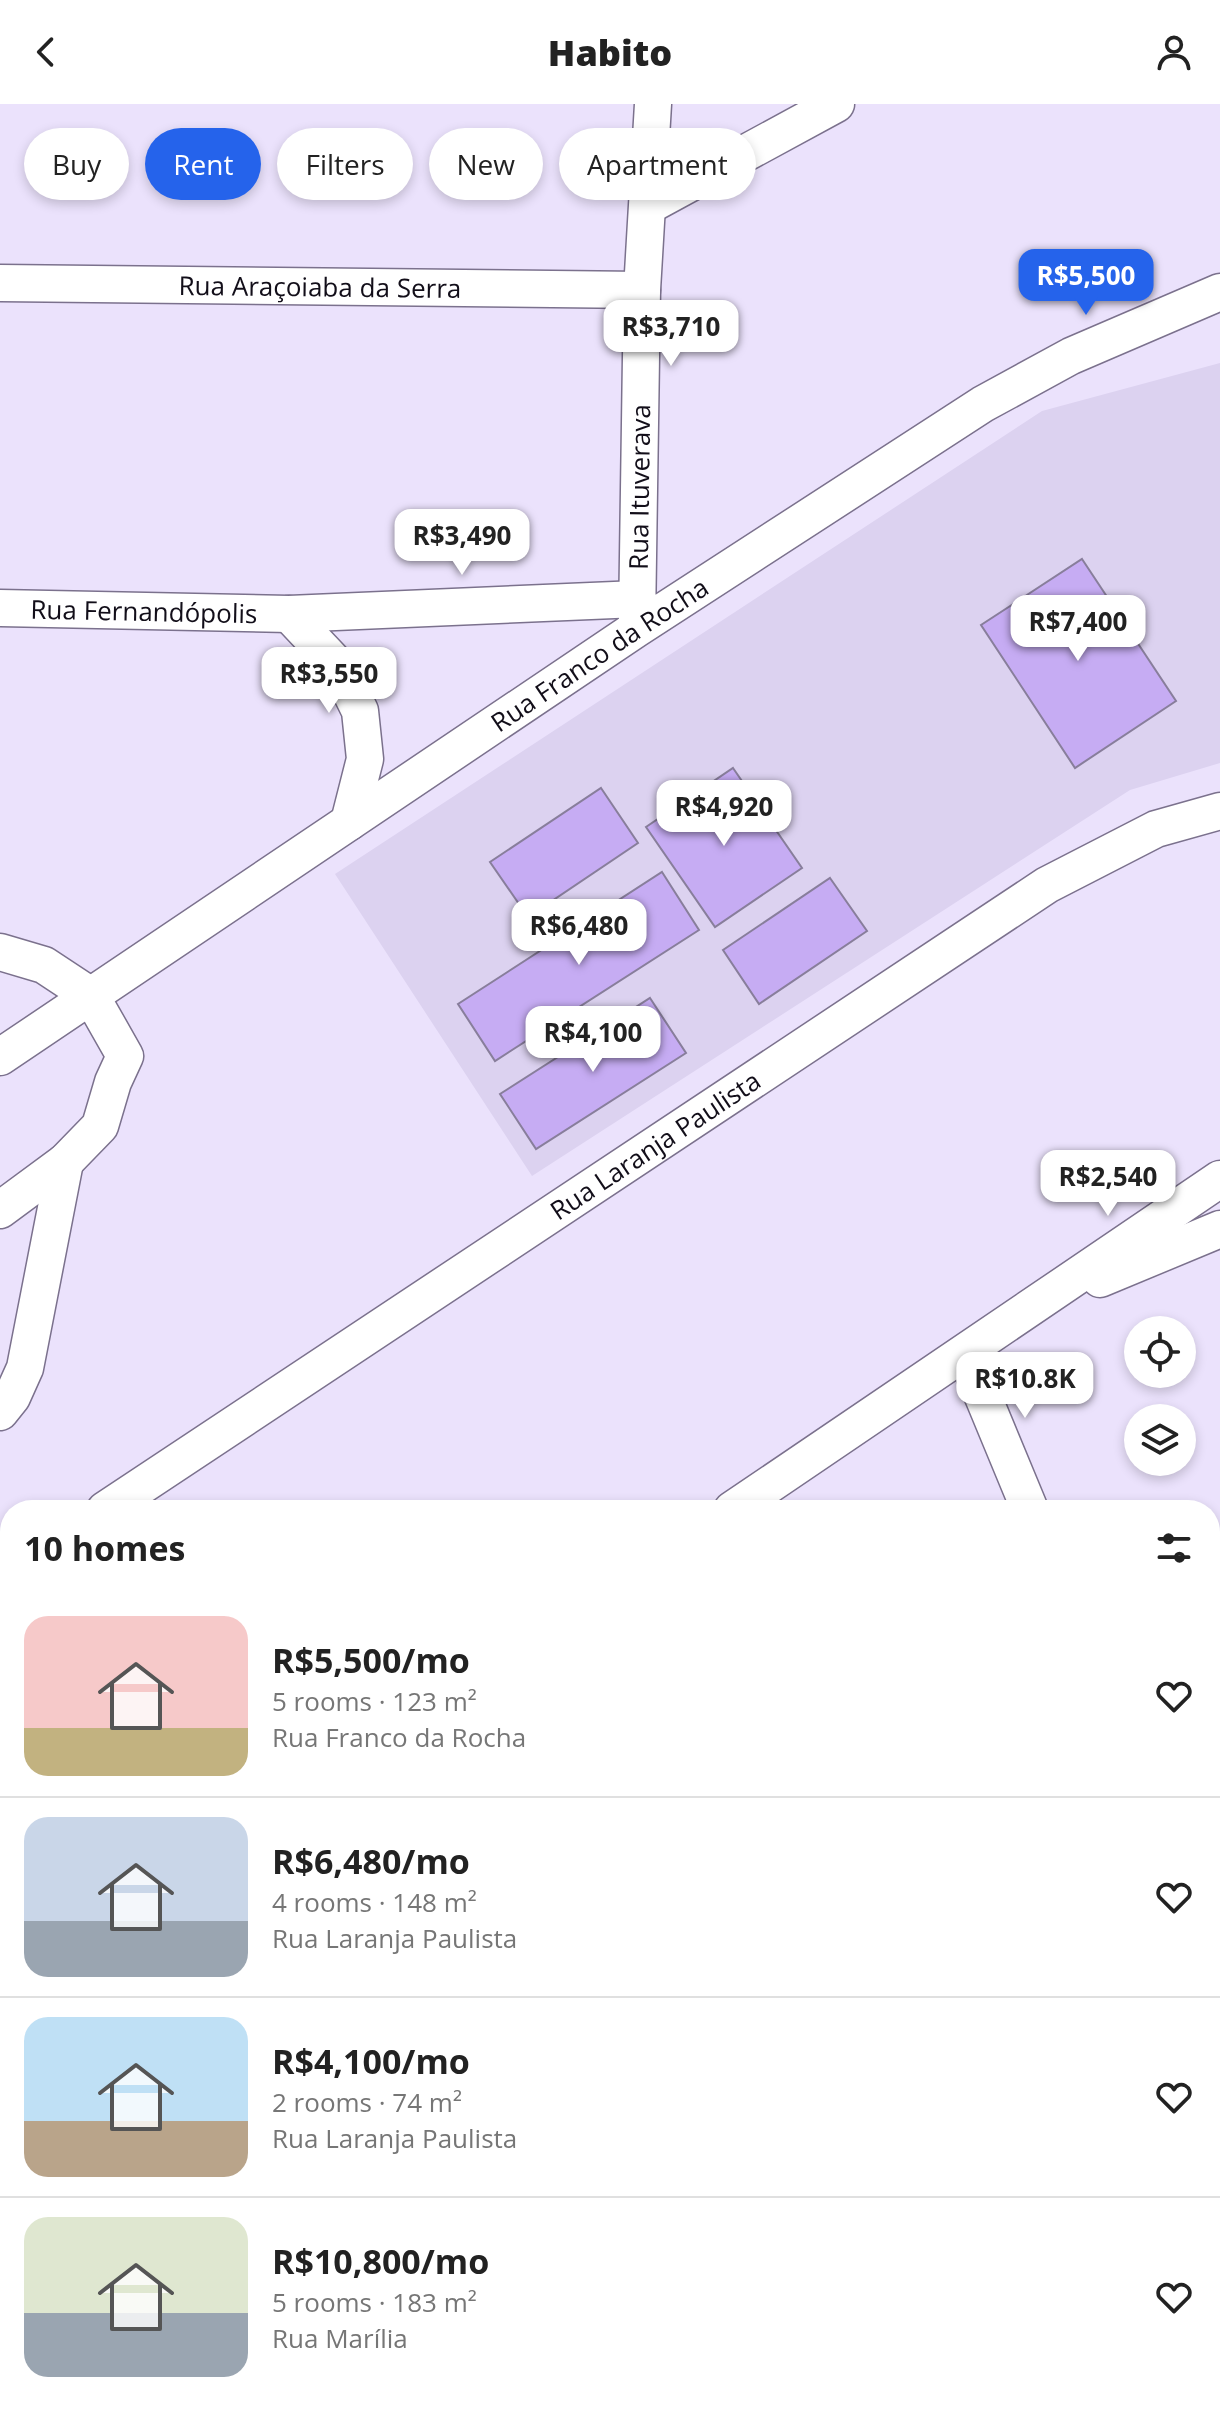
<!DOCTYPE html>
<html lang="en">
<head>
<meta charset="utf-8">
<style>
  body { margin:0; font-family:"Open Sans",sans-serif; background:#f2f2f2; color:#222; height:100vh; display:flex; flex-direction:column; font-size:30px; white-space:nowrap }
  * { box-sizing:border-box; margin:0 }
  p { font-size:26px; color:#767676 }
  .icon { flex:none; width:44px; height:44px; fill:none; stroke:currentColor; stroke-width:2; stroke-linecap:round; stroke-linejoin:round }
  .map { position:relative; flex:1; overflow:hidden }
  .panel { position:absolute; left:0px; top:1396px; width:1220px; height:914px; display:flex; flex-direction:column; background:#fff; border-radius:32px 32px 0 0; box-shadow:0 4px 12px #0003 }
  .panel>* { flex:none }
  .banner { position:absolute; left:24px; top:24px; width:800px; height:72px; display:flex; gap:16px }
  .controls { position:absolute; left:1124px; top:1212px; display:grid; gap:16px }
  .controls a { display:grid; place-items:center; width:72px; height:72px; border-radius:50%; background:#fff; box-shadow:0 4px 12px #0003; font-size:40px }
  .price { position:absolute; translate:-50% -68px; padding:0 18px; border-radius:16px; background:#fff; color:#222; font-size:26px; line-height:52px; filter:drop-shadow(0 2px 4px #0008) }
  .price::after { content:''; position:absolute; left:50%; top:48px; width:24px; height:18px; margin-left:-12px; background:inherit; clip-path:polygon(0 0,100% 0,50% 100%) }
  .price.active { background:#2563eb; color:#fff }
  ul { padding:0; list-style:none }
  li { display:flex; align-items:center; gap:24px; height:200px; padding:0 24px }
  li+li { border-top:2px solid #e0e0e0 }
  li span { display:grid; place-items:center; flex:none; width:224px; height:160px; border-radius:24px; color:#555 }
  li>.icon { margin-inline-start:auto }
  span .icon { width:96px; height:96px; fill:#fffc; stroke-width:1 }
  li b { font-size:34px }
  h2 { display:flex; justify-content:space-between; align-items:center; height:96px; padding:0 24px; font-size:34px }
  .tag { padding:0 28px; border-radius:36px; background:#fff; box-shadow:0 4px 12px #0003; font-size:28px; line-height:72px }
  .tag.active { background:#2563eb; color:#fff }
  header { display:flex; justify-content:space-between; align-items:center; height:104px; padding:0 24px; background:#fff; font-size:36px; font-weight:800 }
  .map>svg:first-child { display:block }
  .built { fill:#dcd2f0 }
  .building { fill:#c6acf3; stroke:#887e9b; stroke-width:2 }
  .lines { fill:none; stroke-linecap:round; stroke-linejoin:round }
  .minor-casing { stroke:#7b718d; stroke-width:39 }
  .minor { stroke:#fff; stroke-width:36 }
  .labels { text-anchor:middle; dominant-baseline:central; stroke-width:6; stroke-linejoin:round; paint-order:stroke }
  .street-label { font-size:26px; fill:#120e19; stroke:#fff }
</style>
</head>
<body>
<header><svg class="icon" aria-label="back" viewBox="0 0 24 24"><path d="M15 5l-7 7 7 7"/></svg>Habito<svg class="icon" aria-label="person" viewBox="0 0 24 24"><circle cx="12" cy="8" r="4"/><path d="M4 21q1-7 8-7t8 7"/></svg></header>
<div class="map">
<svg width="1220" height="2309" viewBox="0 0 1220 2309">
  <rect width="100%" height="100%" fill="#ebe2fc"/>
  <path class="built" d="M1220 259V659L1130 686 532 1072 335 770 1042 307Z"/>
  <path class="building" d="M1082 455 1176 597 1075 664 981 521Z
    M733 664 802 764 715 823 646 723Z
    M601 684 638 739 528 813 490 758Z
    M662 768 699 826 495 957 458 900Z
    M830 774 867 827 759 900 723 846Z
    M650 894 686 949 536 1045 500 990Z"/>
  <g class="lines">
    <g class="minor-casing">
      <g id="minor">
        <path d="M648 102 836 0"/>
        <path id="s1" d="M0 179 642 186"/>
        <path id="s2" d="M0 504 289 510 638 495"/>
        <path d="M289 510 338 562 360 607 365 655 349 718"/>
        <path id="s3" d="M637 519 642 186 653 0"/>
        <path d="M0 848 44 861 91 892 125 952 113 978 100 1022 65 1058 0 1106"/>
        <path id="s4" d="M0 953 636 525 983 300 1071 252 1220 188"/>
        <path d="M1100 1175 1220 1125"/>
        <path d="M965 1249 1030 1406"/>
        <path d="M0 1308 12 1293 25 1264 65 1058"/>
        <path id="s5" d="M105 1406 1047 781 1156 725 1220 707"/>
        <path d="M732 1406 1220 1075"/>
        <path d="M0 1476 10 1469"/>
        <path d="M1210 1846 1220 1870"/>
        <path d="M0 1893 10 1887"/>
        <path d="M326 2300 330 2309"/>
        <path d="M679 2300 683 2309"/>
        <path d="M1040 2300 1043 2309"/>
      </g>
    </g>
    <use href="#minor" class="minor"/>
  </g>
  <g class="labels">
    <g class="street-label">
      <text stroke="none"><textPath href="#s1" startOffset="320">Rua Araçoiaba da Serra</textPath></text>
      <text stroke="none"><textPath href="#s3" startOffset="136">Rua Ituverava</textPath></text>
      <text stroke="none"><textPath href="#s2" startOffset="144">Rua Fernandópolis</textPath></text>
      <text stroke="none"><textPath href="#s4" startOffset="722">Rua Franco da Rocha</textPath></text>
      <text stroke="none"><textPath href="#s5" startOffset="660">Rua Laranja Paulista</textPath></text>
    </g>
  </g>
</svg>
<div class="controls">
<a><svg class="icon" aria-label="locate" viewBox="0 0 24 24"><circle cx="12" cy="12" r="6"/><path d="M12 2v4M12 18v4M2 12h4M18 12h4"/></svg></a>
<a><svg class="icon" aria-label="layers" viewBox="0 0 24 24"><path d="M12 4l9 5-9 5-9-5zM3 14l9 5 9-5"/></svg></a>
</div>
<b class="price active" style="left:1086px;top:213px">R$5,500</b>
<b class="price" style="left:671px;top:264px">R$3,710</b>
<b class="price" style="left:462px;top:473px">R$3,490</b>
<b class="price" style="left:1078px;top:559px">R$7,400</b>
<b class="price" style="left:329px;top:611px">R$3,550</b>
<b class="price" style="left:724px;top:744px">R$4,920</b>
<b class="price" style="left:579px;top:863px">R$6,480</b>
<b class="price" style="left:593px;top:970px">R$4,100</b>
<b class="price" style="left:1108px;top:1114px">R$2,540</b>
<b class="price" style="left:1025px;top:1316px">R$10.8K</b>
<div class="banner">
<a class="tag">Buy</a>
<a class="tag active">Rent</a>
<a class="tag">Filters</a>
<a class="tag">New</a>
<a class="tag">Apartment</a>
</div>
<section class="panel">
<h2>10 homes<svg class="icon" aria-label="filters" viewBox="0 0 24 24"><path d="M4 7h16M4 17h16"/><circle cx="9" cy="7" r="2"/><circle cx="15" cy="17" r="2"/></svg></h2>
<ul>
<li><span style="background:linear-gradient(#f6c9c9 70%,#c2b280 0)"><svg class="icon" aria-label="home" viewBox="0 0 24 24"><path d="M3 11l9-7 9 7M6 9v11h12V9"/></svg></span><div><b>R$5,500/mo</b><p>5 rooms · 123 m²</p><p>Rua Franco da Rocha</p></div><svg class="icon" aria-label="heart" viewBox="0 0 24 24"><path d="M12 20l-8-8c-3-5 5-10 8-4 3-6 11-1 8 4z"/></svg></li>
<li><span style="background:linear-gradient(#c9d6e8 65%,#9aa5b1 0)"><svg class="icon" aria-label="home" viewBox="0 0 24 24"><path d="M3 11l9-7 9 7M6 9v11h12V9"/></svg></span><div><b>R$6,480/mo</b><p>4 rooms · 148 m²</p><p>Rua Laranja Paulista</p></div><svg class="icon" aria-label="heart" viewBox="0 0 24 24"><path d="M12 20l-8-8c-3-5 5-10 8-4 3-6 11-1 8 4z"/></svg></li>
<li><span style="background:linear-gradient(#bfe0f5 65%,#b9a48a 0)"><svg class="icon" aria-label="home" viewBox="0 0 24 24"><path d="M3 11l9-7 9 7M6 9v11h12V9"/></svg></span><div><b>R$4,100/mo</b><p>2 rooms · 74 m²</p><p>Rua Laranja Paulista</p></div><svg class="icon" aria-label="heart" viewBox="0 0 24 24"><path d="M12 20l-8-8c-3-5 5-10 8-4 3-6 11-1 8 4z"/></svg></li>
<li><span style="background:linear-gradient(#dfe7d0 60%,#9aa5b1 0)"><svg class="icon" aria-label="home" viewBox="0 0 24 24"><path d="M3 11l9-7 9 7M6 9v11h12V9"/></svg></span><div><b>R$10,800/mo</b><p>5 rooms · 183 m²</p><p>Rua Marília</p></div><svg class="icon" aria-label="heart" viewBox="0 0 24 24"><path d="M12 20l-8-8c-3-5 5-10 8-4 3-6 11-1 8 4z"/></svg></li>
</ul>
</section>
</div>
</body>
</html>
